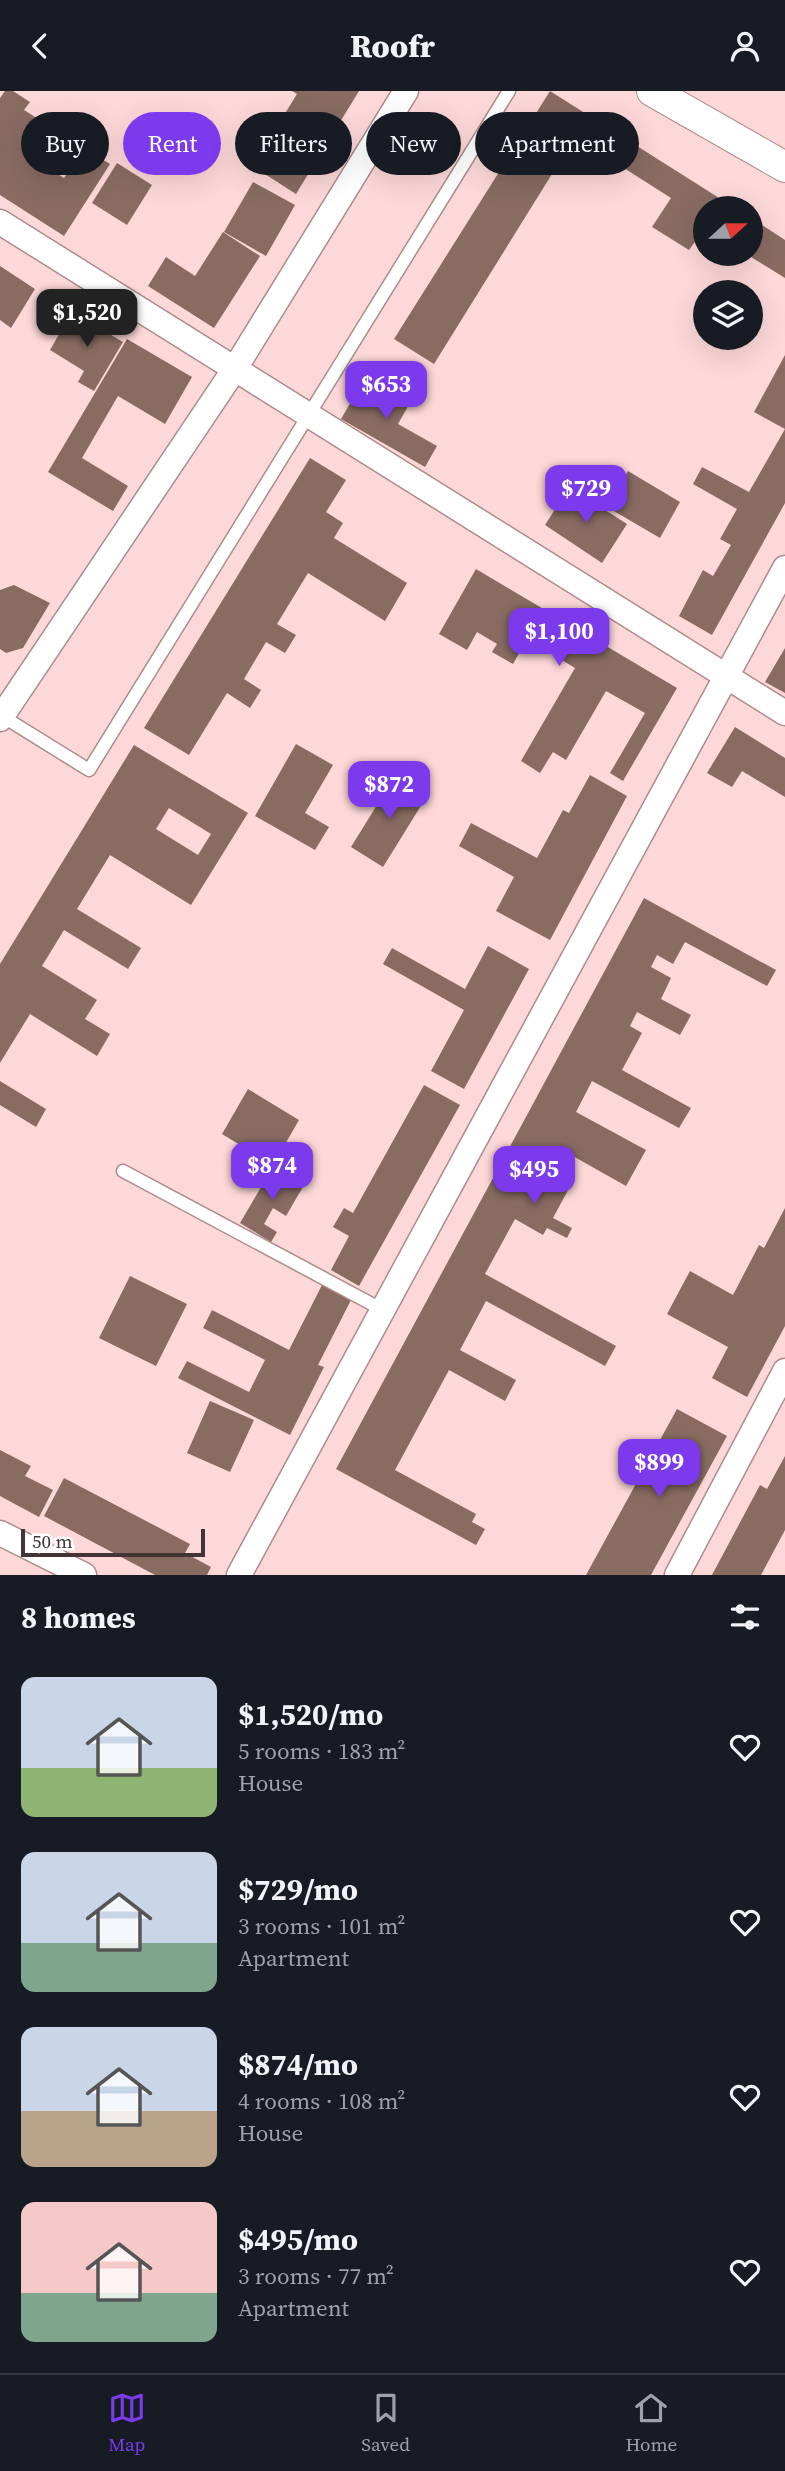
<!DOCTYPE html>
<html lang="en">
<head>
<meta charset="utf-8">
<style>
  body { margin:0; font-family:"Source Serif 4",serif; background:#20242c; color:#f1f3f6; height:100vh; display:flex; flex-direction:column; font-size:26px; white-space:nowrap }
  * { box-sizing:border-box; margin:0 }
  p { font-size:23px; color:#9ea1a6 }
  .icon { flex:none; width:38px; height:38px; fill:none; stroke:currentColor; stroke-width:2; stroke-linecap:round; stroke-linejoin:round }
  .map { position:relative; height:1484px; overflow:hidden }
  .sheet { display:flex; flex-direction:column; background:#171b24; flex:1 }
  .sheet>* { flex:none }
  .top-card { position:absolute; left:21px; top:21px; width:744px; height:63px; display:flex; gap:14px }
  .needle { width:46px; rotate:69deg }
  .tools { position:absolute; left:693px; top:105px; display:grid; gap:14px }
  .tools a { display:grid; place-items:center; width:70px; height:70px; border-radius:50%; background:#171b24; box-shadow:0 7px 28px #0002; font-size:35px }
  .scale { position:absolute; left:21px; bottom:18px; width:184px; box-sizing:border-box; padding-left:7px; border:4px solid #433435; border-top:0; font-size:19px; line-height:24px; white-space:nowrap; color:#433435; -webkit-text-stroke:5px #fff; paint-order:stroke }
  .price { position:absolute; translate:-50% -60px; padding:0 16px; border-radius:14px; background:#7c3aed; color:#fff; font-size:23px; line-height:46px; filter:drop-shadow(0 2px 4px #0008) }
  .price::after { content:''; position:absolute; left:50%; top:42px; width:21px; height:16px; margin-left:-10px; background:inherit; clip-path:polygon(0 0,100% 0,50% 100%) }
  .price.current { background:#222; color:#fff }
  ul { padding:0; list-style:none }
  li { display:flex; align-items:center; gap:21px; height:175px; padding:0 21px }
  li span { display:grid; place-items:center; flex:none; width:196px; height:140px; border-radius:14px; color:#555 }
  li>.icon { margin-inline-start:auto }
  span .icon { width:84px; height:84px; fill:#fffc; stroke-width:1 }
  li b { font-size:30px }
  h2 { display:flex; justify-content:space-between; align-items:center; height:84px; padding:0 21px; font-size:30px }
  .tag { padding:0 24px; border-radius:32px; background:#171b24; box-shadow:0 7px 28px #0002; font-size:24px; line-height:63px }
  .tag.current { background:#7c3aed; color:#fff }
  header { display:flex; justify-content:space-between; align-items:center; height:91px; padding:0 21px; background:#171b24; font-size:32px; font-weight:800 }
  .tabs { display:flex; justify-content:space-around; align-items:center; height:98px; border-top:2px solid #363941; background:#171b24; font-size:19px; color:#9ea1a6 }
  .tabs a { display:grid; justify-items:center; gap:4px }
  .tabs .current { color:#7c3aed }
  .map>svg:first-child { display:block }
  .building { fill:#896b62; fill-rule:evenodd }
  .lines { fill:none; stroke-linecap:round; stroke-linejoin:round }
  .service-casing { stroke:#ae8b8b; stroke-width:15 }
  .minor-casing { stroke:#ae8b8b; stroke-width:27 }
  .tertiary-casing { stroke:#ae8b8b; stroke-width:32 }
  .service { stroke:#fff; stroke-width:12 }
  .minor { stroke:#fff; stroke-width:24 }
  .tertiary { stroke:#fff; stroke-width:30 }
</style>
</head>
<body>
<header><svg class="icon" aria-label="back" viewBox="0 0 24 24"><path d="M15 5l-7 7 7 7"/></svg>Roofr<svg class="icon" aria-label="person" viewBox="0 0 24 24"><circle cx="12" cy="8" r="4"/><path d="M4 21q1-7 8-7t8 7"/></svg></header>
<div class="map">
<svg width="785" height="1484" viewBox="0 0 785 1484">
  <rect width="100%" height="100%" fill="#fdd8d8"/>
  <path class="building" d="M5 0H13L30 11 24 19 51 36 32 66 64 87 84 57 110 73 64 145 0 104V7Z
    M292 0H359L296 103 257 78 261 71 237 57 257 25 276 37 297 3Z
    M550 0 735 117H705V137L689 159 652 136 671 107 575 46 434 273 394 248Z
    M117 72 152 94 127 134 92 112Z
    M253 91 295 114 266 165 224 141Z
    M751 127 785 149V187L746 163H751Z
    M223 141 260 165 214 237 148 195 166 166 195 185Z
    M0 175 35 198 11 237 0 229Z
    M72 221 123 251 94 300 78 291 84 280 50 259Z
    M127 248 192 286 165 333 118 305 82 367 128 395 113 420 48 381Z
    M785 264V412L712 544 679 525 703 479 713 485 731 454 720 448 737 418 693 393 702 376 749 401 785 338 754 321Z
    M366 285 411 310 398 333 437 355 425 376 341 328Z
    M310 367 346 389 326 421 343 432 334 447 407 492 385 530 308 482 277 533 296 544 285 562 266 551 244 588 261 599 250 617 227 602 189 664 144 637Z
    M628 380 680 411 660 447 607 416Z
    M569 396 627 433 602 472 545 434Z
    M476 478 677 597 623 690 610 682 645 622 606 600 566 669 553 661 540 682 521 670 575 577 527 548 513 573 492 561 497 553 477 541 467 559 439 543Z
    M14 494 50 512 23 557 6 562 0 558V499Z
    M785 557V602L765 591Z
    M735 636 785 667V706L742 680 732 696 707 682Z
    M296 653 333 674 305 722 329 736 315 759 255 725Z
    M134 654 248 722 191 814 110 764 77 818 141 857 128 878 64 839 42 875 97 909 85 928 110 943 97 965 30 923 0 972V873ZM169 717 211 743 198 764 156 738Z
    M590 684 627 705 550 849 496 820 514 786 459 755 471 732 537 767 563 719 569 722Z
    M395 685 427 705 383 776 351 756Z
    M644 807 776 879 767 895 685 851 673 873 657 864 651 876 671 887 661 908 691 924 680 944 637 921 630 935 642 942 622 979 691 1017 679 1037 592 990 576 1021 646 1059 626 1095 571 1064 562 1082 574 1088 553 1127 572 1137 567 1147 547 1137 543 1144 515 1128 485 1183 616 1255 605 1275 486 1210 460 1259 516 1289 505 1310 449 1279 395 1379 476 1423 472 1431 485 1438 476 1454 336 1378Z
    M488 855 529 878 464 998 431 980 464 919 383 873 392 857 465 898Z
    M0 990 46 1018 36 1036 0 1014Z
    M424 994 460 1014 359 1195 331 1179 349 1145 333 1136 344 1117 353 1122Z
    M248 998 299 1029 273 1074 222 1043Z
    M273 1076 304 1094 286 1125 273 1117 264 1133 277 1141 271 1151 240 1132Z
    M785 1117V1235L747 1306 712 1287 728 1256 667 1223 690 1180 733 1204 759 1154 764 1157Z
    M130 1185 187 1213 156 1275 99 1247Z
    M323 1192 352 1207 318 1274 324 1276 290 1344 178 1287 187 1270 249 1301 265 1269 203 1237 212 1219 289 1259Z
    M210 1310 254 1329 230 1381 187 1362Z
    M677 1318 727 1345 651 1484H586Z
    M0 1359 31 1375 25 1385 53 1399 39 1426 0 1405Z
    M785 1365V1439L761 1484H712L760 1394 767 1398Z
    M64 1387 190 1453 185 1462 211 1476 207 1484H155L44 1425Z"/>
  <g class="lines">
    <g class="service-casing">
      <path id="service" d="M2 625 89 679 509 0
        M123 1080 383 1219"/>
    </g>
    <g class="minor-casing">
      <path id="minor" d="M0 131 785 622
        M0 628 234 279 406 0
        M0 1442 84 1484
        M239 1484 785 477
        M677 1484 785 1280"/>
    </g>
    <g class="tertiary-casing">
      <path id="tertiary" d="M652 0 785 76"/>
    </g>
    <use href="#service" class="service"/>
    <use href="#minor" class="minor"/>
    <use href="#tertiary" class="tertiary"/>
  </g>
</svg>
<div class="tools">
<a><svg class="needle" viewBox="-14 -14 28 28"><path d="M0-13l5 13h-10z" fill="#e53935"/><path d="M0 13l5-13h-10z" fill="#9ea1a6"/></svg></a>
<a><svg class="icon" aria-label="layers" viewBox="0 0 24 24"><path d="M12 4l9 5-9 5-9-5zM3 14l9 5 9-5"/></svg></a>
</div>
<div class="scale">50 m</div>
<b class="price current" style="left:87px;top:258px">$1,520</b>
<b class="price" style="left:386px;top:330px">$653</b>
<b class="price" style="left:586px;top:434px">$729</b>
<b class="price" style="left:559px;top:577px">$1,100</b>
<b class="price" style="left:389px;top:730px">$872</b>
<b class="price" style="left:272px;top:1111px">$874</b>
<b class="price" style="left:534px;top:1115px">$495</b>
<b class="price" style="left:659px;top:1408px">$899</b>
<div class="top-card">
<a class="tag">Buy</a>
<a class="tag current">Rent</a>
<a class="tag">Filters</a>
<a class="tag">New</a>
<a class="tag">Apartment</a>
</div>
</div>
<section class="sheet">
<h2>8 homes<svg class="icon" aria-label="filters" viewBox="0 0 24 24"><path d="M4 7h16M4 17h16"/><circle cx="9" cy="7" r="2"/><circle cx="15" cy="17" r="2"/></svg></h2>
<ul>
<li><span style="background:linear-gradient(#c9d6e8 65%,#8fb573 0)"><svg class="icon" aria-label="home" viewBox="0 0 24 24"><path d="M3 11l9-7 9 7M6 9v11h12V9"/></svg></span><div><b>$1,520/mo</b><p>5 rooms · 183 m²</p><p>House</p></div><svg class="icon" aria-label="heart" viewBox="0 0 24 24"><path d="M12 20l-8-8c-3-5 5-10 8-4 3-6 11-1 8 4z"/></svg></li>
<li><span style="background:linear-gradient(#c9d6e8 65%,#7fa58c 0)"><svg class="icon" aria-label="home" viewBox="0 0 24 24"><path d="M3 11l9-7 9 7M6 9v11h12V9"/></svg></span><div><b>$729/mo</b><p>3 rooms · 101 m²</p><p>Apartment</p></div><svg class="icon" aria-label="heart" viewBox="0 0 24 24"><path d="M12 20l-8-8c-3-5 5-10 8-4 3-6 11-1 8 4z"/></svg></li>
<li><span style="background:linear-gradient(#c9d6e8 60%,#b9a48a 0)"><svg class="icon" aria-label="home" viewBox="0 0 24 24"><path d="M3 11l9-7 9 7M6 9v11h12V9"/></svg></span><div><b>$874/mo</b><p>4 rooms · 108 m²</p><p>House</p></div><svg class="icon" aria-label="heart" viewBox="0 0 24 24"><path d="M12 20l-8-8c-3-5 5-10 8-4 3-6 11-1 8 4z"/></svg></li>
<li><span style="background:linear-gradient(#f6c9c9 65%,#7fa58c 0)"><svg class="icon" aria-label="home" viewBox="0 0 24 24"><path d="M3 11l9-7 9 7M6 9v11h12V9"/></svg></span><div><b>$495/mo</b><p>3 rooms · 77 m²</p><p>Apartment</p></div><svg class="icon" aria-label="heart" viewBox="0 0 24 24"><path d="M12 20l-8-8c-3-5 5-10 8-4 3-6 11-1 8 4z"/></svg></li>
</ul>
</section>
<nav class="tabs">
<a class="current"><svg class="icon" aria-label="map" viewBox="0 0 24 24"><path d="M3 6l6-2 6 2 6-2v14l-6 2-6-2-6 2zM9 4v14M15 6v14"/></svg>Map</a>
<a><svg class="icon" aria-label="saved" viewBox="0 0 24 24"><path d="M7 4h10v16l-5-4-5 4z"/></svg>Saved</a>
<a><svg class="icon" aria-label="home" viewBox="0 0 24 24"><path d="M3 11l9-7 9 7M6 9v11h12V9"/></svg>Home</a>
</nav>
</body>
</html>
